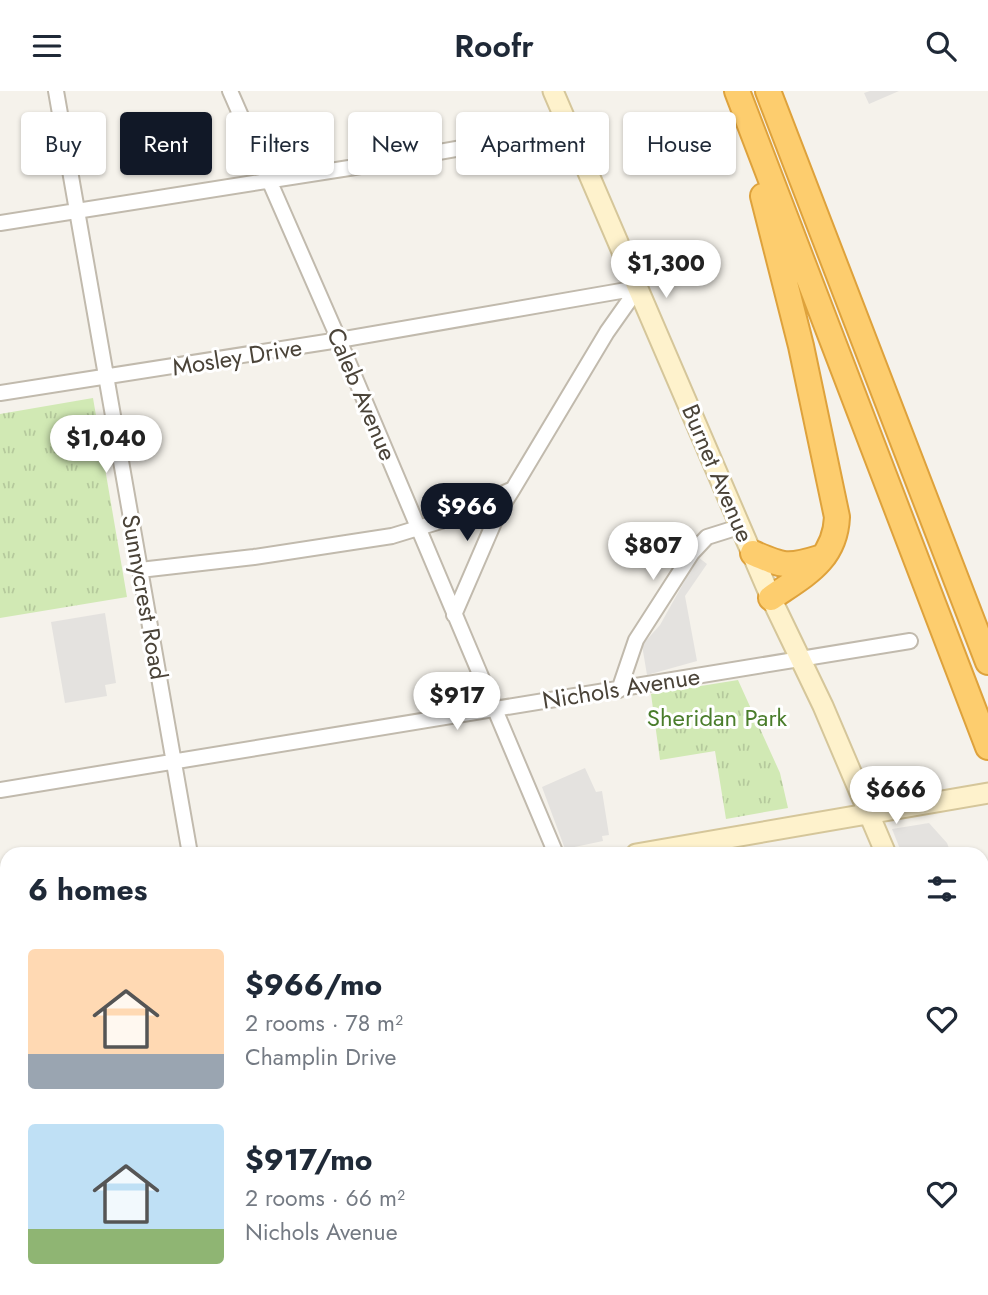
<!DOCTYPE html>
<html lang="en">
<head>
<meta charset="utf-8">
<style>
  body { margin:0; font-family:Jost,sans-serif; background:#f6f6f7; color:#1f2937; height:100vh; display:flex; flex-direction:column; font-size:26px; white-space:nowrap }
  * { box-sizing:border-box; margin:0 }
  p { font-size:23px; color:#747a83 }
  .icon { flex:none; width:38px; height:38px; fill:none; stroke:currentColor; stroke-width:2; stroke-linecap:round; stroke-linejoin:round }
  .map { position:relative; flex:1; overflow:hidden }
  .panel { position:absolute; left:0px; top:756px; width:989px; height:448px; display:flex; flex-direction:column; background:#fff; border-radius:21px 21px 0 0; box-shadow:0 2px 5px #0004 }
  .panel>* { flex:none }
  .hud { position:absolute; left:21px; top:21px; width:947px; height:63px; display:flex; gap:14px }
  .price { position:absolute; translate:-50% -60px; padding:0 16px; border-radius:24px; background:#fff; color:#222; font-size:23px; line-height:46px; filter:drop-shadow(0 2px 4px #0008) }
  .price::after { content:''; position:absolute; left:50%; top:42px; width:21px; height:16px; margin-left:-10px; background:inherit; clip-path:polygon(0 0,100% 0,50% 100%) }
  .price.current { background:#111827; color:#fff }
  ul { padding:0; list-style:none }
  li { display:flex; align-items:center; gap:21px; height:175px; padding:0 28px }
  li span { display:grid; place-items:center; flex:none; width:196px; height:140px; border-radius:7px; color:#555 }
  li>.icon { margin-inline-start:auto }
  span .icon { width:84px; height:84px; fill:#fffc; stroke-width:1 }
  li b { font-size:30px }
  h2 { display:flex; justify-content:space-between; align-items:center; height:84px; padding:0 28px; font-size:30px }
  .pill { padding:0 24px; border-radius:7px; background:#fff; box-shadow:0 2px 5px #0004; font-size:24px; line-height:63px }
  .pill.current { background:#111827; color:#fff }
  header { display:flex; justify-content:space-between; align-items:center; height:91px; padding:0 28px; background:#fff; font-size:32px; font-weight:600 }
  .map>svg:first-child { display:block }
  .park { fill:url(#park-tufts) }
  .parking { fill:#e4e2df }
  .lines { fill:none; stroke-linecap:round; stroke-linejoin:round }
  .street-casing { stroke:#c1baad; stroke-width:18 }
  .secondary-casing { stroke:#d5c69a; stroke-width:23 }
  .highway-casing { stroke:#dea23c; stroke-width:28 }
  .street { stroke:#fff; stroke-width:14 }
  .secondary { stroke:#fef2cc; stroke-width:19 }
  .highway { stroke:#fdcd6e; stroke-width:24 }
  .labels { text-anchor:middle; dominant-baseline:central; stroke-width:6; stroke-linejoin:round; paint-order:stroke }
  .street-label { font-size:24px; fill:#4a4338; stroke:#fff }
  .park-label { font-size:24px; fill:#4a7d2b; stroke:#fff }
</style>
</head>
<body>
<header><svg class="icon" aria-label="menu" viewBox="0 0 24 24"><path d="M4 6h16M4 12h16M4 18h16"/></svg>Roofr<svg class="icon" aria-label="search" viewBox="0 0 24 24"><circle cx="10" cy="10" r="6"/><path d="M15 15l6 6"/></svg></header>
<div class="map">
<svg width="988" height="1204" viewBox="0 0 988 1204">
  <defs>
    <pattern id="park-tufts" width="24" height="20" patternUnits="userSpaceOnUse" patternTransform="scale(1.75)"><rect width="24" height="20" fill="#d1e9b4"/><path d="M3 7l-1-3M5 7V3M7 7l1-3M15 17l-1-3M17 17v-4M19 17l1-3" fill="none" stroke="#b5c99c"/></pattern>
  </defs>
  <rect width="100%" height="100%" fill="#f5f2eb"/>
  <path class="park" d="M93 307 127 506 0 527V323Z
    M738 589 780 682 788 717 726 728 715 660 660 669 651 603Z"/>
  <path class="parking" d="M870 0H899L869 13 864 2Z
    M698 466 707 473 685 505 697 570 647 584 642 554 660 534Z
    M105 522 116 592 105 594 107 605 65 612 51 531Z
    M585 677 596 701 602 700 609 744 602 745 603 750 565 758 542 696Z
    M929 732 947 752 951 763H902L892 738Z
    M988 826V921L982 924V829Z"/>
  <g class="lines">
    <g class="street-casing">
      <path id="street" d="M56 0 190 763
        M230 0 339 249 556 763
        M0 132 349 77 569 38
        M0 302 339 249 638 197
        M140 479 254 466 392 445 441 430 513 398 607 241 638 197
        M454 524 499 420 513 398
        M619 599 636 549 692 462 707 446 742 435
        M0 699 910 550
        M0 1057 7 1056
        M982 1070 988 1069
        M263 1197 264 1204
        M742 1197 745 1204
        M209 1204 249 1197"/>
    </g>
    <g class="secondary-casing">
      <path id="secondary" d="M553 0 771 507 823 615 886 763
        M636 763 988 702
        M0 873 7 872
        M982 988 988 1003"/>
    </g>
    <g class="highway-casing">
      <path id="highway" d="M737 0 988 656
        M768 0 988 571
        M763 105 801 255 837 426C835 470 804 484 771 507
        M753 462C783 475 787 477 819 467"/>
    </g>
    <use href="#street" class="street"/>
    <use href="#secondary" class="secondary"/>
    <use href="#highway" class="highway"/>
  </g>
  <g class="labels">
    <g class="street-label">
      <text transform="translate(237 266) rotate(-9)">Mosley Drive</text>
      <text transform="translate(362 303) rotate(67)">Caleb Avenue</text>
      <text transform="translate(718 382) rotate(67)">Burnet Avenue</text>
      <text transform="translate(145 506) rotate(80)">Sunnycrest Road</text>
      <text transform="translate(621 597) rotate(-9)">Nichols Avenue</text>
    </g>
    <g class="park-label">
      <text x="717" y="626">Sheridan Park</text>
    </g>
  </g>
</svg>
<b class="price" style="left:666px;top:209px">$1,300</b>
<b class="price" style="left:106px;top:384px">$1,040</b>
<b class="price current" style="left:467px;top:452px">$966</b>
<b class="price" style="left:653px;top:491px">$807</b>
<b class="price" style="left:457px;top:641px">$917</b>
<b class="price" style="left:896px;top:735px">$666</b>
<div class="hud">
<a class="pill">Buy</a>
<a class="pill current">Rent</a>
<a class="pill">Filters</a>
<a class="pill">New</a>
<a class="pill">Apartment</a>
<a class="pill">House</a>
</div>
<section class="panel">
<h2>6 homes<svg class="icon" aria-label="filters" viewBox="0 0 24 24"><path d="M4 7h16M4 17h16"/><circle cx="9" cy="7" r="2"/><circle cx="15" cy="17" r="2"/></svg></h2>
<ul>
<li><span style="background:linear-gradient(#ffd9b3 75%,#9aa5b1 0)"><svg class="icon" aria-label="home" viewBox="0 0 24 24"><path d="M3 11l9-7 9 7M6 9v11h12V9"/></svg></span><div><b>$966/mo</b><p>2 rooms · 78 m²</p><p>Champlin Drive</p></div><svg class="icon" aria-label="heart" viewBox="0 0 24 24"><path d="M12 20l-8-8c-3-5 5-10 8-4 3-6 11-1 8 4z"/></svg></li>
<li><span style="background:linear-gradient(#bfe0f5 75%,#8fb573 0)"><svg class="icon" aria-label="home" viewBox="0 0 24 24"><path d="M3 11l9-7 9 7M6 9v11h12V9"/></svg></span><div><b>$917/mo</b><p>2 rooms · 66 m²</p><p>Nichols Avenue</p></div><svg class="icon" aria-label="heart" viewBox="0 0 24 24"><path d="M12 20l-8-8c-3-5 5-10 8-4 3-6 11-1 8 4z"/></svg></li>
</ul>
</section>
</div>
</body>
</html>
